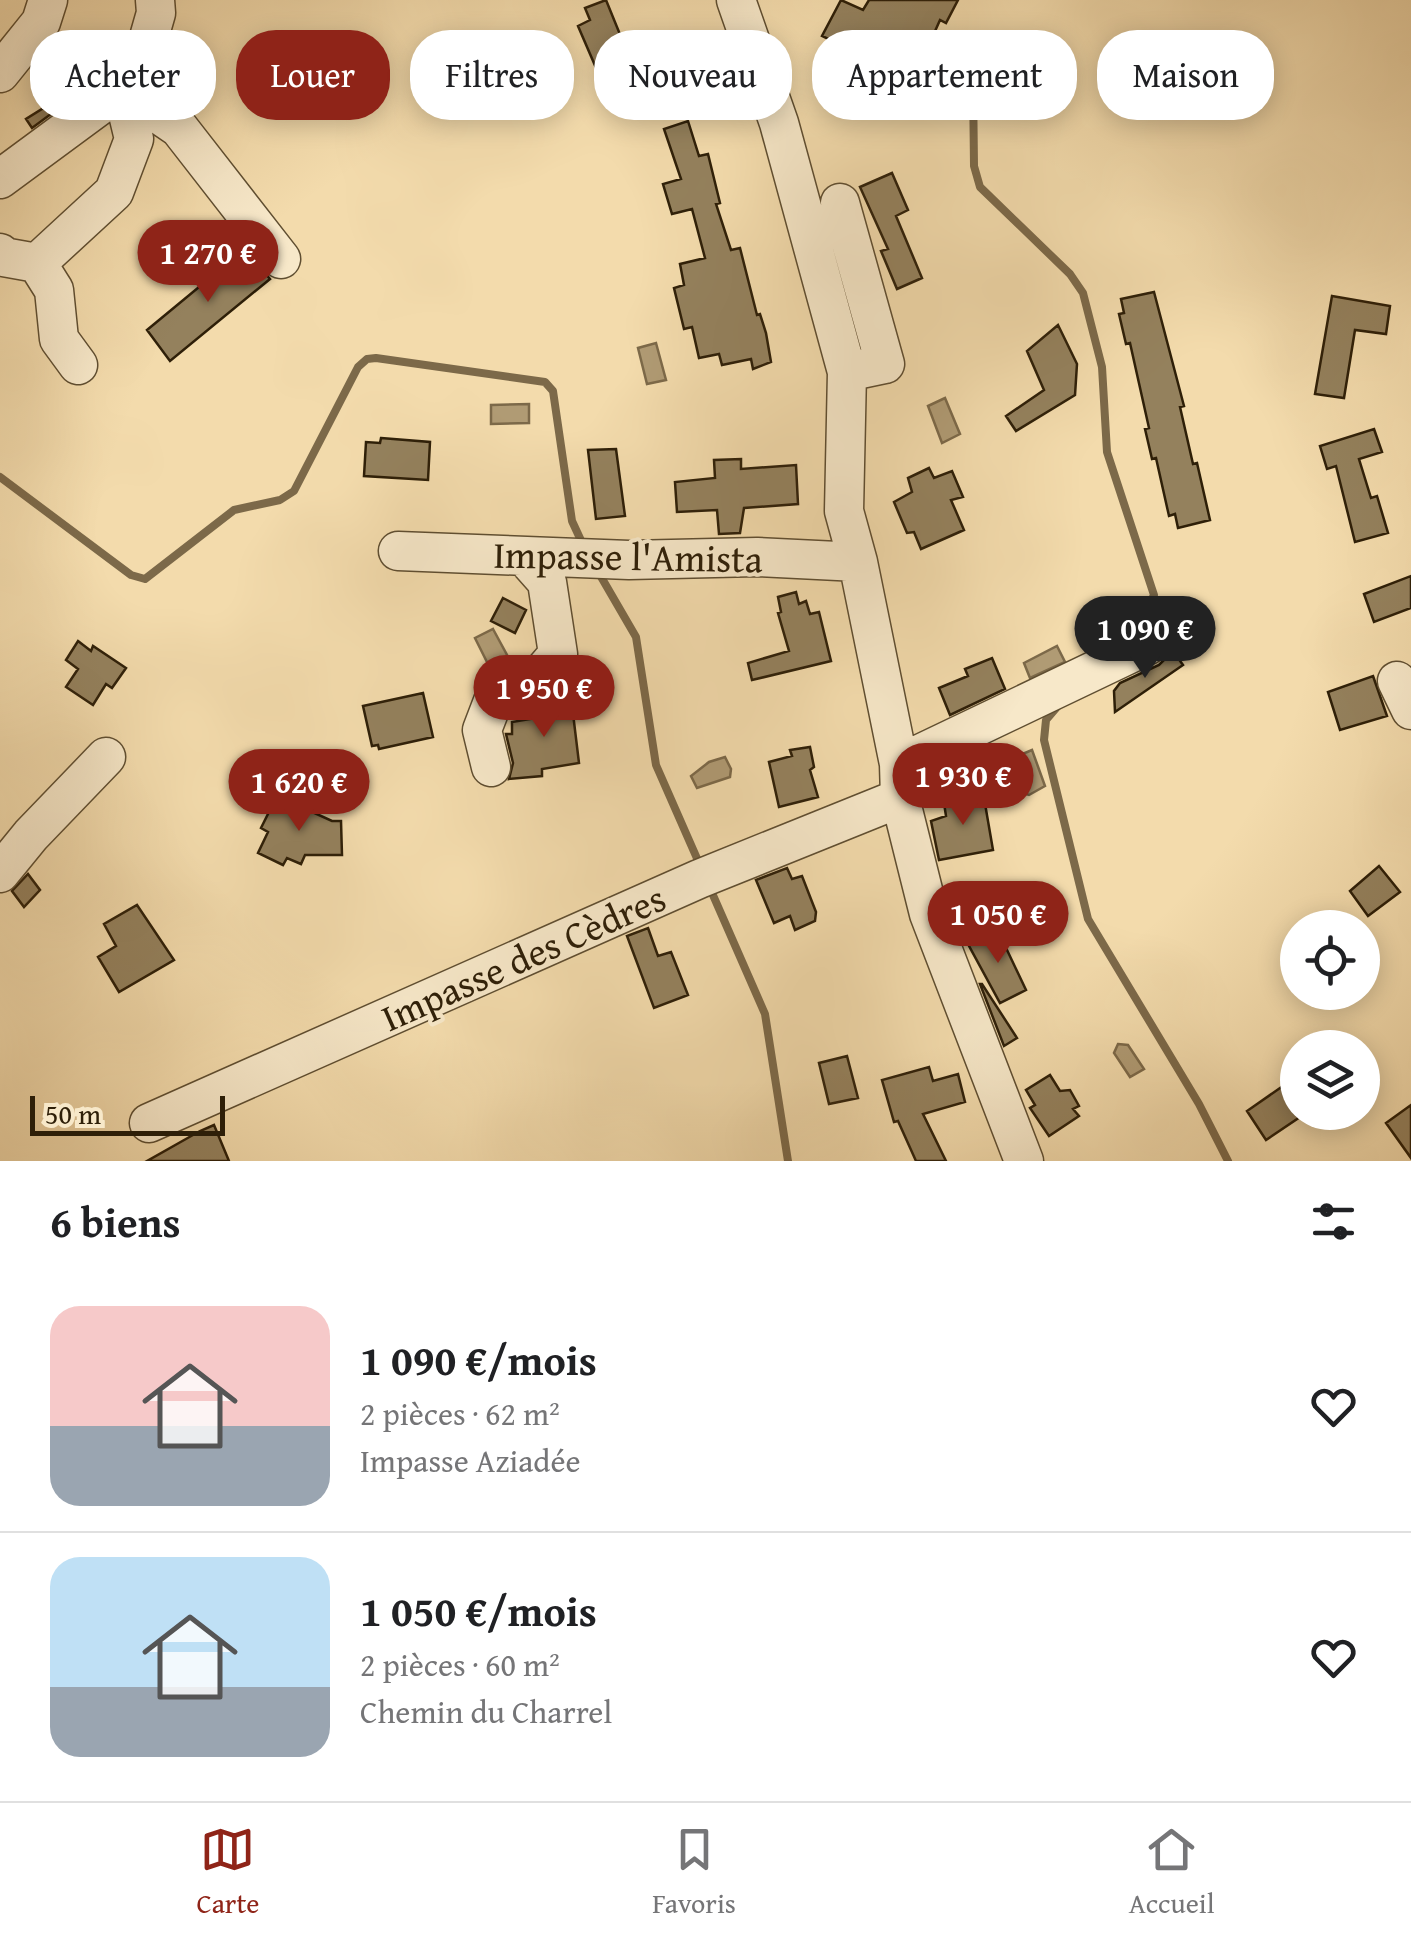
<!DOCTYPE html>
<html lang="fr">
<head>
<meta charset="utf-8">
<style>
  body { margin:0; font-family:"Gentium Book Plus",serif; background:#f2f2f2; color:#202124; height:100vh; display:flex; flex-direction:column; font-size:38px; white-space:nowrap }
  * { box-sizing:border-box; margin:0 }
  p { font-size:32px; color:#757577 }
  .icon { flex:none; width:55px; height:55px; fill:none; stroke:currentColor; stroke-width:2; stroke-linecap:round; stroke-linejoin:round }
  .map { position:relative; height:1161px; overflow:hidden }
  .sheet { display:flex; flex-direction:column; background:#fff; flex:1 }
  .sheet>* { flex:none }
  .top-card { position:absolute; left:30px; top:30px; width:1352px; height:90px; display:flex; gap:20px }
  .tools { position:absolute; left:1280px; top:910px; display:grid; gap:20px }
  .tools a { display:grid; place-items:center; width:100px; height:100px; border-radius:50%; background:#fff; box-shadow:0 5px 25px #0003; font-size:50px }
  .scale { position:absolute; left:30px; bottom:25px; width:195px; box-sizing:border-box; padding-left:10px; border:5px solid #2e1f08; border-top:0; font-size:28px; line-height:35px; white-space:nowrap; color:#2e1f08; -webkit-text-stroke:8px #f7e8c9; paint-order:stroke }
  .price { position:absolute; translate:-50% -85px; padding:0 22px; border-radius:35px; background:#8f2418; color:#fff; font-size:32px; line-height:65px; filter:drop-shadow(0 2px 5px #0008) }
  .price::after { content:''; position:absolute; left:50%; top:60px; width:30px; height:22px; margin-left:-15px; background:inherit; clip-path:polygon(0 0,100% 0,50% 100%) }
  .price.on { background:#222; color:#fff }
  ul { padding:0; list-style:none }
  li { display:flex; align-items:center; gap:30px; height:250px; padding:0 50px }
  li+li { border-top:2px solid #e0e0e0 }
  li span { display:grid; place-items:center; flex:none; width:280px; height:200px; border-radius:30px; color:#555 }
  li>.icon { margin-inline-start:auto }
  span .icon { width:120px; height:120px; fill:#fffc; stroke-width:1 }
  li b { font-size:42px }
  h2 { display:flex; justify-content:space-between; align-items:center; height:120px; padding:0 50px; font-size:42px }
  .pill { padding:0 35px; border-radius:40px; background:#fff; box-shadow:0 5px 25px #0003; font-size:35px; line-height:90px }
  .pill.on { background:#8f2418; color:#fff }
  .menu { display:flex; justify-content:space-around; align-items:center; height:140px; border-top:2px solid #e0e0e0; background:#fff; font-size:28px; color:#757577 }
  .menu a { display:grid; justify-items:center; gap:5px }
  .menu .on { color:#8f2418 }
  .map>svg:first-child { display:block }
  .water { fill:#b09b74; stroke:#7c6949; stroke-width:2.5 }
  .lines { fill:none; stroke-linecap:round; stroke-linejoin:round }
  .stream { stroke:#7c6949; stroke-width:8 }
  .building { fill:#94815d; stroke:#2e1f08; stroke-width:2.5 }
  .minor-casing { stroke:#5f4e31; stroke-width:41 }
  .minor { stroke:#f7e8c9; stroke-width:38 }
  .labels { text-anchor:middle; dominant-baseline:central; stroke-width:8; stroke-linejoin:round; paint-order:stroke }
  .street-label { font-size:38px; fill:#2e1f08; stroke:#f7e8c9 }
</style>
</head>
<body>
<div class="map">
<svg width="1411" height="1161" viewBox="0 0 1411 1161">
  <rect width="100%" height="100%" fill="#f3dbac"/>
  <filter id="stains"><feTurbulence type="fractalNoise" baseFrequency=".002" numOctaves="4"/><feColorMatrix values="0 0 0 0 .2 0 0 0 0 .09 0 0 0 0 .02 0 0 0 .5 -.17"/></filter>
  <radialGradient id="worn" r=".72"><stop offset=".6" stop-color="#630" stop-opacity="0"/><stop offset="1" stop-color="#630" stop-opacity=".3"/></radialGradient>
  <path class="water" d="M656 343 666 380 647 384 638 348Z
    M945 398 960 434 942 443 928 406Z
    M529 404V423L491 424V405Z
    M1167 600 1184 608 1168 634 1153 625Z
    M493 629 513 666 494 676 475 638Z
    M1057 646 1065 662 1030 678 1024 663Z
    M1032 750 1045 786 1029 795 1026 794 1021 777 1024 771 1020 755Z
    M725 757 731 769 730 777 697 788 691 776 709 762Z
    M1118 1044 1128 1045 1144 1069 1130 1077 1114 1053Z"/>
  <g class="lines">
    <path class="stream" d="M973 81 974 166 980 187 1070 274 1083 293 1102 367 1107 452 1154 595 1134 638
      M0 477 131 575 145 579 234 510 280 500 294 491 358 367 367 359 376 358 545 382 553 391 572 521 584 547
      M600 575 636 637 656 765 699 863
      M1058 706 1046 720 1044 740 1088 919 1199 1104 1228 1161
      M709 886 765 1014 788 1161"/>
  </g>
  <path class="building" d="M606 0 632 64 643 60 651 79 609 98 578 26 590 20 585 8Z
    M841 0 863 10 869 0H958L946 23 940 20 920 65 879 49 874 61 822 36Z
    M692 42 708 77 680 88 675 78 660 84 649 61Z
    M50 104 55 111 32 128 26 119Z
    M688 121 699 156 708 154 720 203 716 204 731 250 740 248 757 315 760 314 766 333 771 362 753 369 751 359 722 365 719 354 699 358 692 327 684 329 674 288 684 285 680 264 705 258 692 209 672 214 663 184 681 179 664 129Z
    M892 173 908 210 896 216 922 278 897 289 881 251 888 249 860 187Z
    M245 249 270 279 170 361 147 330Z
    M1154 292 1184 406 1180 407 1193 464 1197 463 1210 520 1178 528 1175 514 1169 516 1156 458 1152 459 1145 429 1149 428 1130 343 1126 344 1119 314 1124 313 1121 299Z
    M1332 296 1390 306 1386 334 1355 330 1344 398 1315 394Z
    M1058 325 1077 364 1075 395 1016 431 1006 416 1044 390 1027 351Z
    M1374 429 1382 452 1359 459 1371 498 1377 496 1388 533 1355 542 1336 466 1327 469 1320 446Z
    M381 438 430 442 428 480 364 476 366 442 380 443Z
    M616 449 625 516 596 519 588 450Z
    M741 459V469L796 465 798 504 744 508 740 533 719 534 717 510 677 512 675 482 715 478 714 460Z
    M929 468 934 478 952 471 963 497 951 500 964 530 921 549 914 532 907 533 894 502 912 492 908 478Z
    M1411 576V608L1374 622 1364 594Z
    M796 592 799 604 806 601 810 614 819 612 831 661 752 680 748 663 789 651 778 613 781 612 778 597Z
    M503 598 526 610 515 633 491 621Z
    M78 641 91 651 93 646 126 668 112 688 106 684 93 705 66 687 78 669 66 660Z
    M1170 647 1183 665 1115 712 1114 691 1120 683 1159 665 1167 657Z
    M992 658 1005 689 950 715 939 688 968 676 965 669Z
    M1373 676 1387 716 1340 730 1328 692Z
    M423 693 433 737 379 749 378 745 372 746 363 706Z
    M571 697 579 763 542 769V776L509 779 513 763 506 734H512V722L542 717 540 700 544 698Z
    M810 747 814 767 810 770 818 797 779 807 769 762 792 756 790 750Z
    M983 792 993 850 939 860 931 821 946 816 944 803Z
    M277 796 332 821H341L342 855H305L301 864 287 858 283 865 258 853 268 832 261 828Z
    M1379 866 1400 892 1368 916 1350 891Z
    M787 868 792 879 802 876 816 912 815 921 795 930 790 916 774 923 756 880Z
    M28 874 40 890 24 907 12 891Z
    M137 905 174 960 119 992 98 957 116 946 104 924Z
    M648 928 658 956 671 952 688 995 654 1008 627 936Z
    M998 931 1026 990 1000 1003 968 944Z
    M980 984H982L1017 1038 1004 1046Z
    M847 1056 858 1098 829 1104 819 1063Z
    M929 1067 933 1081 958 1074 965 1102 923 1114 946 1161H916L898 1121 894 1122 882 1080Z
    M1050 1075 1060 1091 1070 1090 1079 1106 1073 1109 1079 1116 1049 1136 1030 1108 1035 1105 1026 1090Z
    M1283 1086 1298 1107V1112L1303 1115 1266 1140 1247 1111Z
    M1411 1105V1158L1386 1123Z
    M214 1125 229 1161H147L200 1131Z"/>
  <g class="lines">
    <g class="minor-casing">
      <path id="minor" d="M736 0 779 123 847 372 844 511 858 562 899 764 900 798 929 914 1024 1161
        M0 73 41 22 48 0
        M122 89 179 128 281 259
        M0 179 122 89 148 41 156 13 155 0
        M840 203 885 364 847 372
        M0 253 3 257 37 263 54 290 59 339 78 365
        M37 263 114 192 134 139 122 89
        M398 551 629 560 757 557 858 562
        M1397 681 1411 710
        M899 764 1148 645
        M491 767 482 730 495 696 540 675 558 654 547 582 524 556
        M0 873 31 835 106 757
        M149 1123 699 879 900 798"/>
    </g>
    <use href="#minor" class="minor"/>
  </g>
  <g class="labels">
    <g class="street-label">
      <text transform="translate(628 556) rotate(1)">Impasse l'Amista</text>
      <text transform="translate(523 957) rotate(-24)">Impasse des Cèdres</text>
    </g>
  </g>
  <rect width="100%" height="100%" filter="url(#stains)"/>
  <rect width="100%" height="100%" fill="url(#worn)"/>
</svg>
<div class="tools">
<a><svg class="icon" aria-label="locate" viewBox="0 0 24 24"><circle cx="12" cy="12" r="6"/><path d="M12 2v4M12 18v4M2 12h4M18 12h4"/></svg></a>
<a><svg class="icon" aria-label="layers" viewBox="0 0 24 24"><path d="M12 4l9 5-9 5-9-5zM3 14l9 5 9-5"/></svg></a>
</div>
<div class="scale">50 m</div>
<b class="price" style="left:208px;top:305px">1 270 €</b>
<b class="price on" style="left:1145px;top:681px">1 090 €</b>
<b class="price" style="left:544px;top:740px">1 950 €</b>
<b class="price" style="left:963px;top:828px">1 930 €</b>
<b class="price" style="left:299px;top:834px">1 620 €</b>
<b class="price" style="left:998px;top:966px">1 050 €</b>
<div class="top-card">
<a class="pill">Acheter</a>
<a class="pill on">Louer</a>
<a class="pill">Filtres</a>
<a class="pill">Nouveau</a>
<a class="pill">Appartement</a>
<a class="pill">Maison</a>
</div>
</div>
<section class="sheet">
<h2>6 biens<svg class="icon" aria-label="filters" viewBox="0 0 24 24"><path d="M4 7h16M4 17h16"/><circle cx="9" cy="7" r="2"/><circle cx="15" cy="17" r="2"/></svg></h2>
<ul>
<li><span style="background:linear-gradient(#f6c9c9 60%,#9aa5b1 0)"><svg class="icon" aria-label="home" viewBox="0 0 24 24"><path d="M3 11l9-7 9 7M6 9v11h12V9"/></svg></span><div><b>1 090 €/mois</b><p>2 pièces · 62 m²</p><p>Impasse Aziadée</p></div><svg class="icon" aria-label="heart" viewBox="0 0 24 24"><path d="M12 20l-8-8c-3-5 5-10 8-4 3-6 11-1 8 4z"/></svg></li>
<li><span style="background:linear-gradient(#bfe0f5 65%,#9aa5b1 0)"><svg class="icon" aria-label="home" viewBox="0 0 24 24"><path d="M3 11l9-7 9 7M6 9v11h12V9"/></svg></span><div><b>1 050 €/mois</b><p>2 pièces · 60 m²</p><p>Chemin du Charrel</p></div><svg class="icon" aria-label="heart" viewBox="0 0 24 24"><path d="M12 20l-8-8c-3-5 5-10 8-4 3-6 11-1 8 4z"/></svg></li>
</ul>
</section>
<nav class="menu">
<a class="on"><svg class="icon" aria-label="map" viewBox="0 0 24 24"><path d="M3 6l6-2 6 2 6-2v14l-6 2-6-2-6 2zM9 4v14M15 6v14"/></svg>Carte</a>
<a><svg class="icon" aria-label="saved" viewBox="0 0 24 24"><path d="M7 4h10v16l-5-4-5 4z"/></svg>Favoris</a>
<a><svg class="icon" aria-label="home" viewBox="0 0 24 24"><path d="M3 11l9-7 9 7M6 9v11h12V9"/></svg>Accueil</a>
</nav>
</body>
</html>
